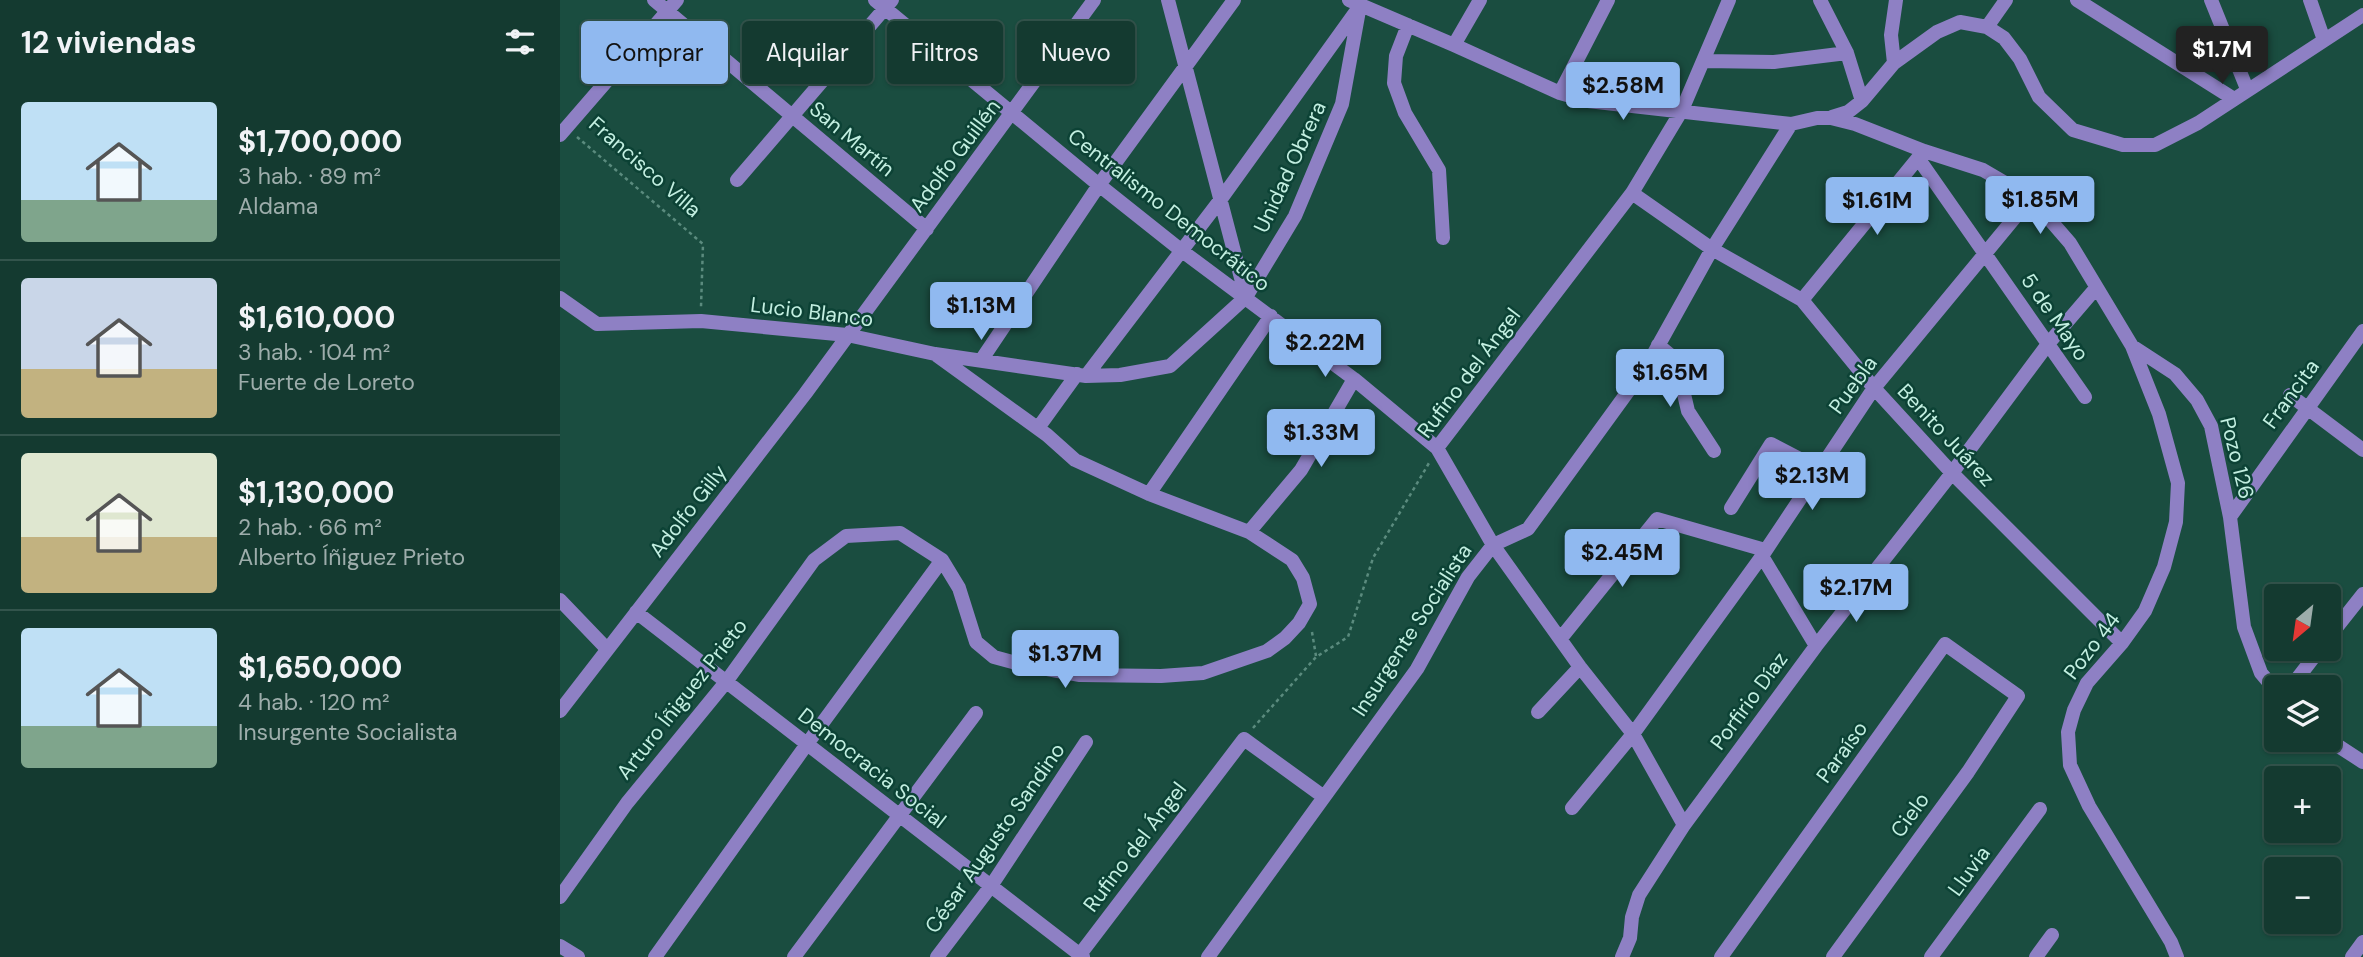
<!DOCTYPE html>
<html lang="es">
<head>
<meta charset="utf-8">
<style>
  body { margin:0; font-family:"DM Sans",sans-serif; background:#21453c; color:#f1f3f6; height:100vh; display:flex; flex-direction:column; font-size:26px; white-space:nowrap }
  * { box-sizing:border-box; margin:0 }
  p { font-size:23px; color:#9dadab }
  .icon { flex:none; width:38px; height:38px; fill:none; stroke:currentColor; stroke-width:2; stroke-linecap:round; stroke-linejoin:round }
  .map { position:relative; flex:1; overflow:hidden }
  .details { display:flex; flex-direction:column; background:#143a30; width:560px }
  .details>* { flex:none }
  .hud { position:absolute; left:21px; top:21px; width:665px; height:63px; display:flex; gap:14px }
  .needle { width:46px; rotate:209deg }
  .tools { position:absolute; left:1704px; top:584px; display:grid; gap:14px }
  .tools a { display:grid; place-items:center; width:77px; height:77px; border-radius:7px; background:#143a30; box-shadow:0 2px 5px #0004,0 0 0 2px #33544c; font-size:35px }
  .price { position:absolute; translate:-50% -60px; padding:0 16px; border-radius:7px; background:#90b9f0; color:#111; font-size:23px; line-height:46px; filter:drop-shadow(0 2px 4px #0008) }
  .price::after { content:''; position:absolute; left:50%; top:42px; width:21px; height:16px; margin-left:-10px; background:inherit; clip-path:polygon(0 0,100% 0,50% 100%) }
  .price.selected { background:#222; color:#fff }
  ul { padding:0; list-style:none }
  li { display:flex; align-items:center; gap:21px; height:175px; padding:0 21px }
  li+li { border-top:2px solid #33544c }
  li span { display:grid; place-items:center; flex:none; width:196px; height:140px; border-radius:7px; color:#555 }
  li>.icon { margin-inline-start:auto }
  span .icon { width:84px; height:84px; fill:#fffc; stroke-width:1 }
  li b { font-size:30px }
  h2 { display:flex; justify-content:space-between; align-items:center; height:84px; padding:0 21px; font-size:30px }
  .pill { padding:0 24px; border-radius:7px; background:#143a30; box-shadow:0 2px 5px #0004,0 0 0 2px #33544c; font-size:24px; line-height:63px }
  .pill.selected { background:#90b9f0; color:#111 }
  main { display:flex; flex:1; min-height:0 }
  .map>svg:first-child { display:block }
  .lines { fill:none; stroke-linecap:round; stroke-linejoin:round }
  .path { stroke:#5b8b7e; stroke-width:2.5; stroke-dasharray:3.5 3.5; stroke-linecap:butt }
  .minor { stroke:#8e80c4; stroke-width:14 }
  .labels { text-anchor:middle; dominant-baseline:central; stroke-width:5; stroke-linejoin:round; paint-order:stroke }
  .street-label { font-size:21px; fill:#c3efe1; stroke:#0c4235 }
</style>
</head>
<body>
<main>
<section class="details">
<h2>12 viviendas<svg class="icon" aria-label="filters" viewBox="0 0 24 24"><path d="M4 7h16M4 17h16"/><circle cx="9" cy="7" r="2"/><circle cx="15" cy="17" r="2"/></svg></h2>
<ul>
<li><span style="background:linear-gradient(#bfe0f5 70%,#7fa58c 0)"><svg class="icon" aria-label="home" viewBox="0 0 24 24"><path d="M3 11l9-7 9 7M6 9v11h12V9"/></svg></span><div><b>$1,700,000</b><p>3 hab. · 89 m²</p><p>Aldama</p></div></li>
<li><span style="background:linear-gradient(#c9d6e8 65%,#c2b280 0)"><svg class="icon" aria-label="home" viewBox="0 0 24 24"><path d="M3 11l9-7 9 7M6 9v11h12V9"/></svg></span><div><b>$1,610,000</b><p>3 hab. · 104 m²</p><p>Fuerte de Loreto</p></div></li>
<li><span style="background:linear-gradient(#dfe7d0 60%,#c2b280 0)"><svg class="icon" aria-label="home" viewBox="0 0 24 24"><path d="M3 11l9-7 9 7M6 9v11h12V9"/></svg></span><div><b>$1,130,000</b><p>2 hab. · 66 m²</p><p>Alberto Íñiguez Prieto</p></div></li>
<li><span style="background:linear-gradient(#bfe0f5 70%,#7fa58c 0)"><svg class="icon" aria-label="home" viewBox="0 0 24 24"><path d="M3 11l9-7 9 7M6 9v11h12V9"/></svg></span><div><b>$1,650,000</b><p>4 hab. · 120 m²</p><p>Insurgente Socialista</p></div></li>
</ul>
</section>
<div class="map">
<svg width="1803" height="957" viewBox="0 0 1803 957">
  <rect width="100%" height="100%" fill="#1a4d40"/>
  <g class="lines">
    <path class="path" d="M17 137 143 244 141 307
      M752 632 756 656
      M693 728 756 657 788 637 813 558 869 463"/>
    <path class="minor" d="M94 0 367 229
      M315 0 539 185 622 251 794 379 877 448 933 545 1020 667 1073 734 1124 825
      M608 0 686 297
      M789 0 894 45 1000 93 1028 101 1231 124 1257 118H1271L1295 124 1364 151 1423 170 1471 198 1510 243 1572 346 1615 374 1637 400 1651 426 1670 517 1684 627 1701 673 1717 692
      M1260 0 1287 53 1302 101
      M1517 0 1674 99
      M1651 0 1687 89
      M1750 0 1764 40
      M848 25 836 56 834 83 845 113 879 170 883 238
      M1427 27 1446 0
      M894 45 920 0
      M1144 61 1214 62 1287 53
      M1334 63 1331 35 1336 0
      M1000 93 1048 0
      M1272 117 1288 112 1302 101 1334 63 1377 32 1400 22 1427 27 1444 38 1460 59 1479 97 1513 130 1563 145H1595L1638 123 1803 15
      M0 135 117 0
      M1358 158 1525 397
      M177 180 332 0
      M1072 193 1152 249 1242 300 1314 388 1392 473 1562 643
      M0 298 37 324 141 321 287 335 375 354 526 376 560 375 610 366 686 297 735 216 782 104 800 5
      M1242 300 1363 152
      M1098 345 1116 360 1128 411 1154 451
      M1572 346 1599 414 1618 483 1616 522 1604 567 1585 611 1562 643 1527 683 1514 710 1508 732 1510 765 1529 806 1611 942 1617 957
      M422 359 539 185 674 0
      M526 376 661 199 797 10
      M1730 395 1803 450
      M478 428 517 374
      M877 448 1072 193 1122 110 1169 0
      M589 494 711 316
      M1171 508 1211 444 1259 469
      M1670 517 1803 331
      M689 532 741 470 794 379
      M1202 556 1256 646
      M0 600 47 649
      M76 612 523 957
      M1769 637 1803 594
      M1001 638 1097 519 1205 550
      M1730 688 1760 649
      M0 711 245 394 534 0
      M978 712 1020 667
      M1769 740 1803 762
      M1012 808 1073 734 1202 556 1314 388 1471 198
      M0 897 67 803 166 682 254 560 286 536 340 533 382 560 399 588 416 642 434 657 460 664 520 675 601 676 643 673 707 651 725 638 739 623 750 604 743 578 732 560 689 532 589 494 515 460 487 435 375 354
      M0 946 18 957
      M95 957 247 744 382 560
      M234 957 416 713
      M377 957 431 886 526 742
      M518 957 684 739 764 797
      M648 957 857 669 908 577 933 545 968 529 1088 364 1152 249 1231 124
      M1062 957 1070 938 1072 917 1079 895 1124 825 1256 646 1392 473 1488 344 1536 288
      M1161 957 1385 644 1458 696 1408 772 1273 957
      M1371 957 1480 809
      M1476 957 1492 935
      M1792 957 1803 942"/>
  </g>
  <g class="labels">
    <g class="street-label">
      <text transform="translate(292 139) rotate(40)">San Martín</text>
      <text transform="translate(395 156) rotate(-53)">Adolfo Guillén</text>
      <text transform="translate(85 167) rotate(41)">Francisco Villa</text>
      <text transform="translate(730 167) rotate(-65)">Unidad Obrera</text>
      <text transform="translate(609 210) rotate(38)">Centralismo Democrático</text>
      <text transform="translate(252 312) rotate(7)">Lucio Blanco</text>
      <text transform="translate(1495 317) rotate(55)">5 de Mayo</text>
      <text transform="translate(909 373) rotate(-53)">Rufino del Ángel</text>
      <text transform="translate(1293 385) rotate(-54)">Puebla</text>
      <text transform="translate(1731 394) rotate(-54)">Francita</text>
      <text transform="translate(1386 435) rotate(47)">Benito Juárez</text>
      <text transform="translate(1677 458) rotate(76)">Pozo 126</text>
      <text transform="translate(128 511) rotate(-52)">Adolfo Gilly</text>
      <text transform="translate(852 630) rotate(-57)">Insurgente Socialista</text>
      <text transform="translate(1532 646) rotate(-53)">Pozo 44</text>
      <text transform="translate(122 699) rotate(-52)">Arturo Íñiguez Prieto</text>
      <text transform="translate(1189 701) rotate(-54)">Porfirio Díaz</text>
      <text transform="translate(1282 752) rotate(-54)">Paraíso</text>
      <text transform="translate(312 768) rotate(38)">Democracia Social</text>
      <text transform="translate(1350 815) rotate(-54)">Cielo</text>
      <text transform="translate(435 838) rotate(-55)">César Augusto Sandino</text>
      <text transform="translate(575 847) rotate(-53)">Rufino del Ángel</text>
      <text transform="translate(1409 871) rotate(-54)">Lluvia</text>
    </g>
  </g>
</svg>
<div class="tools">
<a><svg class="needle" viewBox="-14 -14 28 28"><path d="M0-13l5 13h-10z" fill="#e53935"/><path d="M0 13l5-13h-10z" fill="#9dadab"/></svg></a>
<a><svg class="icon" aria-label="layers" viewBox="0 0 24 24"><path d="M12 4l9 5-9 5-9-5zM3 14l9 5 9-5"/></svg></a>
<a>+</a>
<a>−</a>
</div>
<b class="price selected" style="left:1662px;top:86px">$1.7M</b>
<b class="price" style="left:1063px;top:122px">$2.58M</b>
<b class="price" style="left:1480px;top:236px">$1.85M</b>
<b class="price" style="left:1317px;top:237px">$1.61M</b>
<b class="price" style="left:421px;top:342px">$1.13M</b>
<b class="price" style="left:765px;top:379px">$2.22M</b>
<b class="price" style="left:1110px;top:409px">$1.65M</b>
<b class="price" style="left:761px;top:469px">$1.33M</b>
<b class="price" style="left:1252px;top:512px">$2.13M</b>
<b class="price" style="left:1062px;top:589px">$2.45M</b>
<b class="price" style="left:1296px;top:624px">$2.17M</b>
<b class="price" style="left:505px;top:690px">$1.37M</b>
<div class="hud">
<a class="pill selected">Comprar</a>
<a class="pill">Alquilar</a>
<a class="pill">Filtros</a>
<a class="pill">Nuevo</a>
</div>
</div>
</main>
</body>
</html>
